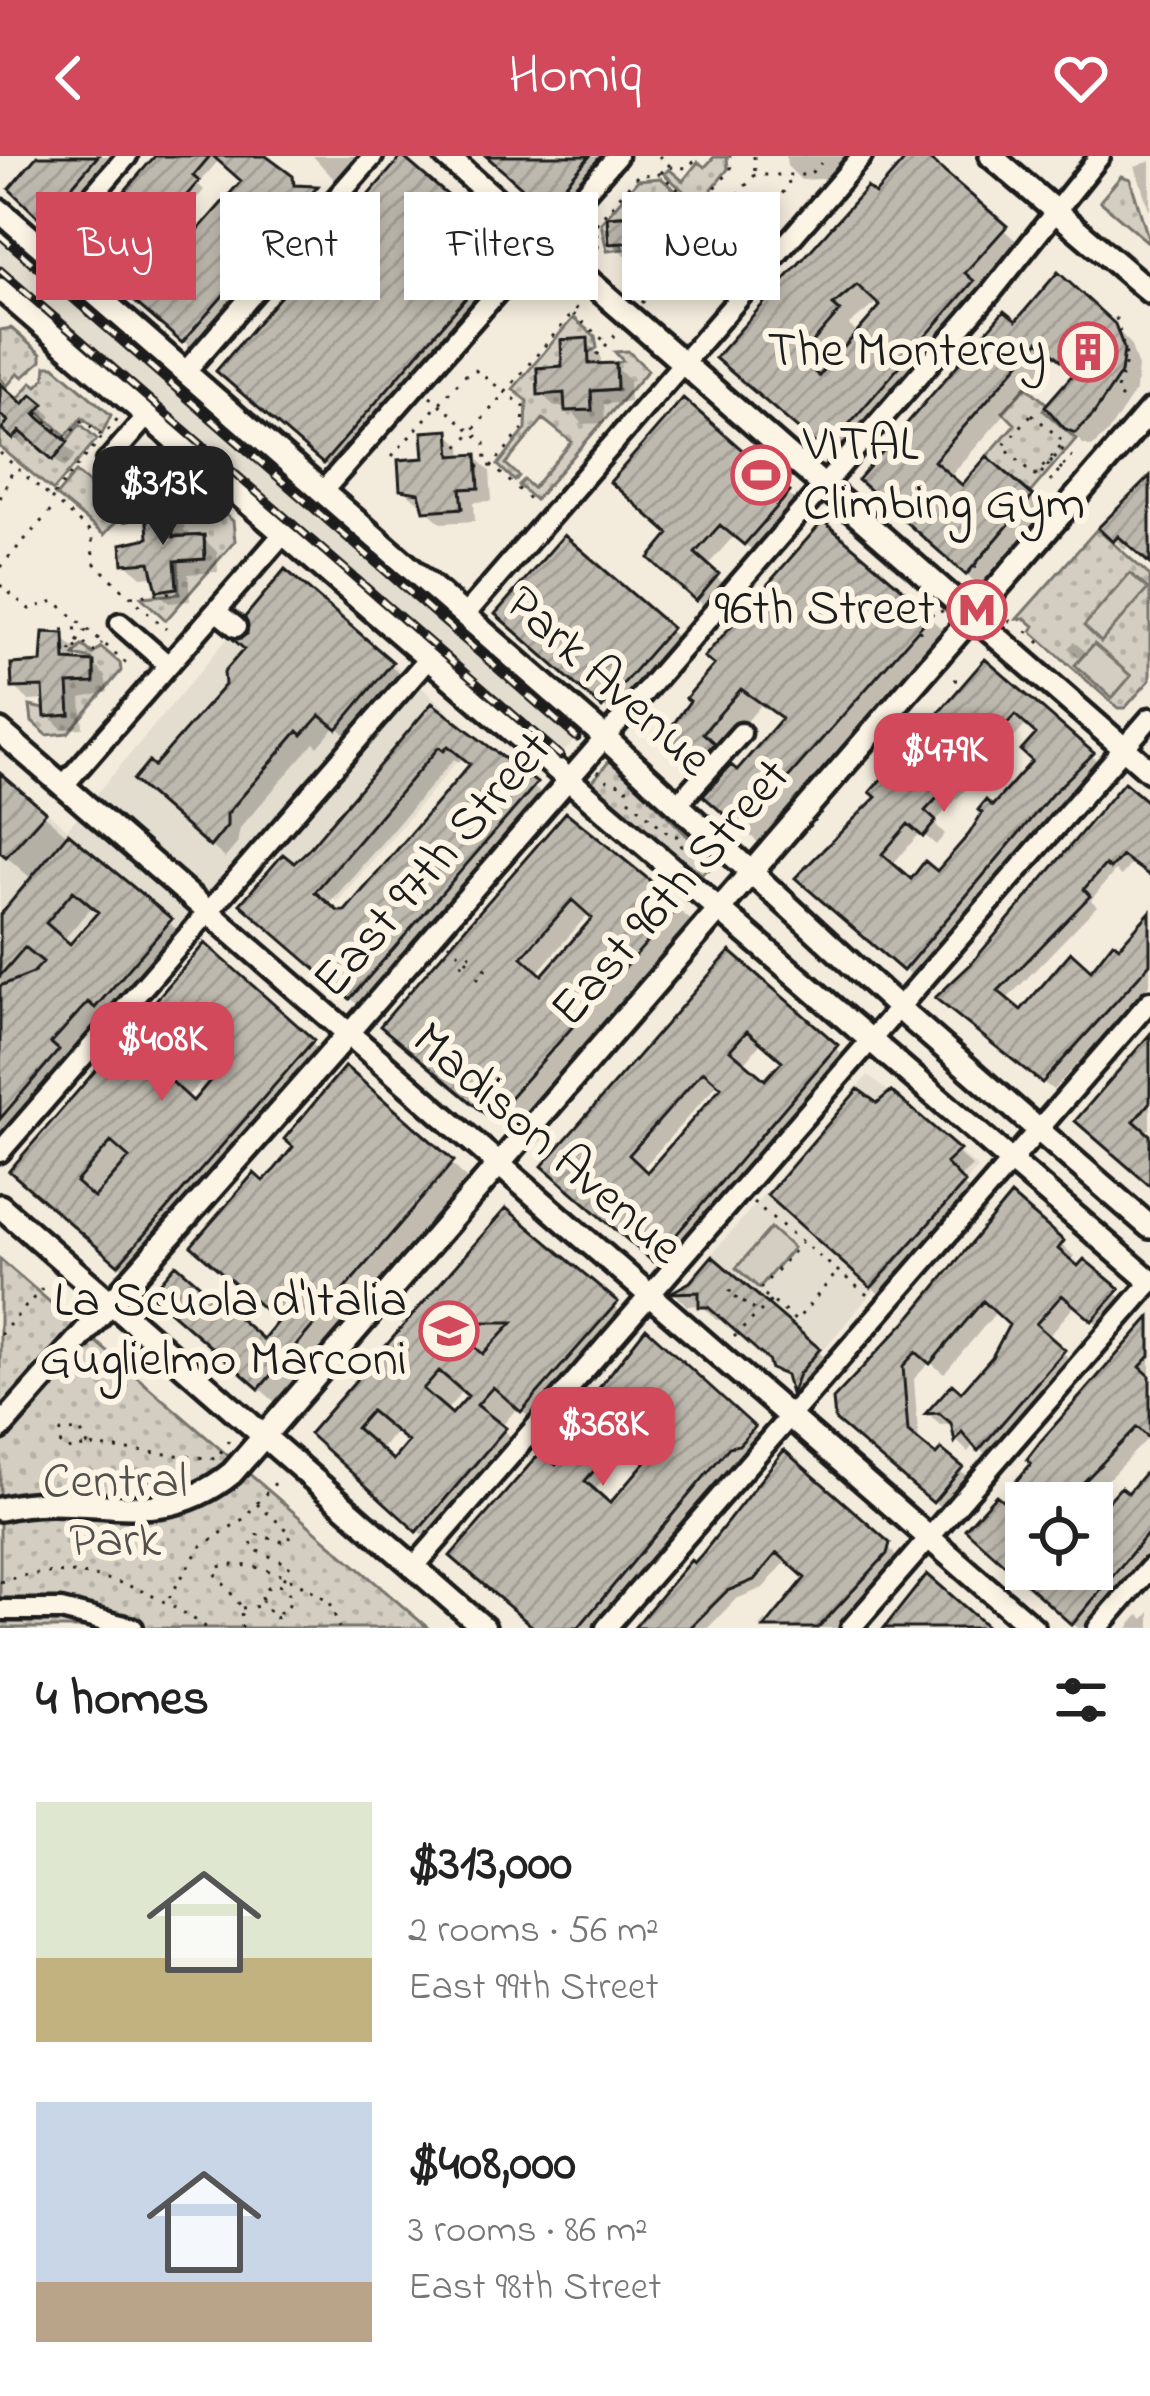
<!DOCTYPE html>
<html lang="en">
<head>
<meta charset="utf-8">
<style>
  body { margin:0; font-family:"Indie Flower",sans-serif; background:#f2f2f2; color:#222; height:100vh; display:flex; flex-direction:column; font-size:45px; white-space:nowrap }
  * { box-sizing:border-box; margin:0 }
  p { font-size:39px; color:#767676 }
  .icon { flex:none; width:66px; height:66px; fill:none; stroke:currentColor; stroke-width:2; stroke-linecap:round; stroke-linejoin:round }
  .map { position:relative; height:1472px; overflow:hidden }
  .side { display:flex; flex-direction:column; background:#fff; flex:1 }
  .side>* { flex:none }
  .hud { position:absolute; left:36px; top:36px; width:1080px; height:108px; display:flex; gap:24px }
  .fabs { position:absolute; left:1005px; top:1326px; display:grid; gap:24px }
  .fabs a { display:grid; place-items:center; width:108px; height:108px; border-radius:0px; background:#fff; box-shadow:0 6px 18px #0003; font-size:60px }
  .price { position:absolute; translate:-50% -102px; padding:0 27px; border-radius:24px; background:#d1495b; color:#fff; font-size:39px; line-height:78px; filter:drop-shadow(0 3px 6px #0008) }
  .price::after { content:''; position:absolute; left:50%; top:72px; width:36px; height:27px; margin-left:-18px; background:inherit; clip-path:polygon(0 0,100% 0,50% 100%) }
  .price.current { background:#222; color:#fff }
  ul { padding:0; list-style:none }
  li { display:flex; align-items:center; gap:36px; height:300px; padding:0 36px }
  li span { display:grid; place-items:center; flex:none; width:336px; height:240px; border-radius:0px; color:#555 }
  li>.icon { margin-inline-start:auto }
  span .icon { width:144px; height:144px; fill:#fffc; stroke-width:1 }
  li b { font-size:51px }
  h2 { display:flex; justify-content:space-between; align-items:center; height:144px; padding:0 36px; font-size:51px }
  .pill { padding:0 42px; border-radius:0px; background:#fff; box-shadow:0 6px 18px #0003; font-size:42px; line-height:108px }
  .pill.current { background:#d1495b; color:#fff }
  header { display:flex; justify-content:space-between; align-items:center; height:156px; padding:0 36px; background:#d1495b; color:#fff; font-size:54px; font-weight:600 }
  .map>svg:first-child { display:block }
  .built { fill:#e3ddcf }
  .green { fill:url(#green-dots); stroke:#78756e; stroke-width:3 }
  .pitch { fill:#d3cec1; stroke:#78756e; stroke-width:3 }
  .shadow { fill:#0003; fill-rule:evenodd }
  .building { fill:url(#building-hatch); stroke:#1c1c1c; stroke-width:3; fill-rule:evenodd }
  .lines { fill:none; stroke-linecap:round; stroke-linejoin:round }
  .minor-casing { stroke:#1c1c1c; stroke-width:27 }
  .major-casing { stroke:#1c1c1c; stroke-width:30 }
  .path { stroke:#1c1c1c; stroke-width:3; stroke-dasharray:3 9; stroke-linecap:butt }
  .minor { stroke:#fcf5e5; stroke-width:18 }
  .major { stroke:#fcf5e5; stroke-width:21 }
  .rail-casing { stroke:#1c1c1c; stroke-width:9 }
  .rail { stroke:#fcf5e5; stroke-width:4.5; stroke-dasharray:14; stroke-linecap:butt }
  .labels { text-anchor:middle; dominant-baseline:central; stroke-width:12; stroke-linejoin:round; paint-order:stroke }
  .poi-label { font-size:51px; fill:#1c1c1c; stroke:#fcf5e5; text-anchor:end }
  .street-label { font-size:51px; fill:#1c1c1c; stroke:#fcf5e5 }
  .park-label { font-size:51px; fill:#53514e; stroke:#fcf5e5 }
</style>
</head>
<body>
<header><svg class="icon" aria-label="back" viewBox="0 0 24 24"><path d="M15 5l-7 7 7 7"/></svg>Homiq<svg class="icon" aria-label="heart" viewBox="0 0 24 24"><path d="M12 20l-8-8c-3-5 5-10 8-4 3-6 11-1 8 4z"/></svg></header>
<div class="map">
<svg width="1150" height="1472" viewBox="0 0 1150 1472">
  <defs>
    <pattern id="green-dots" width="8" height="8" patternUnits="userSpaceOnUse" patternTransform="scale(3)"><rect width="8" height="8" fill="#d3cec1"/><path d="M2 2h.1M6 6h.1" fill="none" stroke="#b5b0a5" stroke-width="1.8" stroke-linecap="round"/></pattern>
    <pattern id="building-hatch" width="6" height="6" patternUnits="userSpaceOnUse" patternTransform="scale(3)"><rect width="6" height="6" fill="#beb9ae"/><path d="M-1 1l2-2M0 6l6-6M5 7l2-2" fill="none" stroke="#a39e95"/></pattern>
  </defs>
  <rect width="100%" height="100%" fill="#f3ecdd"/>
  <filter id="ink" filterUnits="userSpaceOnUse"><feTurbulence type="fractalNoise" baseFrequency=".00833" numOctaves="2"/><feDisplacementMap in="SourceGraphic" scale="24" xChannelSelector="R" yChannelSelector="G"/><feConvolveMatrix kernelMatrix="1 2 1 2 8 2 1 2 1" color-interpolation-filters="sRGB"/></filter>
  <g filter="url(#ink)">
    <path class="built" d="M0 69 583 575 554 607 0 124Z
      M286 413 478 581 337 746 258 678 0 975V615L67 673Z
      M868 919 978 1012 793 1229 682 1132Z"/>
    <path class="green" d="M714 1H727L728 13 712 33 720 53 713 61 664 18 669 13 683 25 698 6 705 11Z
      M1121 20 1130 23 1150 88 1100 45Z
      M661 22 709 64 685 91 678 87 666 102 665 84 688 82 687 56 660 57 658 39 632 40 633 59 608 61 609 87H621L624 93 607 95 601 67 638 24Z
      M573 162 595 180 597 192 562 210 537 212 539 238 564 237 566 255 592 254 591 235 617 233 616 207 623 205 615 196 628 195 648 214 535 344 519 329 524 324 533 332 572 286 543 263 506 308 519 320 515 325 498 309 526 273 527 245 513 233Z
      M11 172 41 198V205L23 221 18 217 7 230 0 222V174Z
      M46 210H54L111 259 102 278 82 261 66 280 38 255 43 248 32 239 23 248 18 243 32 226 37 230 45 222Z
      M1026 230 1047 248 1043 254 1076 283 1030 337 987 300 1015 268 1003 256Z
      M0 258 8 265 2 274 13 283 20 275 53 303 80 268 97 283 53 335 0 291Z
      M170 310 233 365 235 385 166 464 141 441 179 438 178 403H205L204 380 173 379 170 350 147 352V364L135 353Z
      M76 316 114 349 119 362 104 379 56 340Z
      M1097 373 1150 420V524L1125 552H1118L1031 475 1034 470 1026 463H1017Z
      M82 489 93 498 101 491 120 507 121 515 68 577 47 579 32 566 30 550 70 559 66 527 95 521 92 503 74 499Z
      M611 603 713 706 702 718 587 632Z
      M0 1103 428 1472H0Z"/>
    <path class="pitch" d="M1130 417 1148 433 1101 486 1084 470Z
      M1094 488 1131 520 1112 542 1075 509Z
      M771 1072 793 1092 759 1132 736 1112Z"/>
    <path class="shadow" d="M41 0H111L50 70 13 33Z
      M159 0H263L299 33 323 39 190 191 133 141 176 103 245 25 220 3 198 28 204 34 187 54 181 48 115 123 78 93Z
      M313 0H366L340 30Z
      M499 0H604L554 57 502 12Z
      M786 0H858L837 22 801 24 787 10Z
      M912 0H922L1023 91 845 312 738 220ZM877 146 883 151 859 179 849 169Z
      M403 4 521 108 338 320 233 229Z
      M1150 5V56L1135 11Z
      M658 41 672 59 685 58 700 72 701 95 675 97 677 123 654 125 640 110 639 100H626L612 86Z
      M1016 169 1113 170 1130 187 1138 211 1136 234 1109 275 1092 291 1083 288 1066 270 1078 217 1057 198 949 322 962 333 1031 342 1046 357 983 433 878 340Z
      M586 186 601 200V211L615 210 629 224 630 246 604 248 605 267 583 268 568 251H555L541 237Z
      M0 227 24 252 42 251 52 260 44 269 76 299 65 312 32 283 25 291 6 273 11 266 0 259Z
      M448 277 462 291 463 302 476 301 490 315 492 345 474 346 475 365 441 367 403 333Z
      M1150 325V406L1130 388 1125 394 1102 372Z
      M788 338 801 350 759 399 734 380 706 411 729 433 710 456 653 401 673 379Z
      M170 353 184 367 185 383 203 382 217 396 218 416 188 418 190 445 169 447 155 433 154 420 141 421 126 407 151 385Z
      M823 369 948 478 762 690 726 658 713 634 665 585ZM761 549 783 565 737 618 720 597Z
      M565 383 676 480 610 556 499 458Z
      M286 417 405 522 353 585 336 570 318 591 314 587 240 672 237 688 225 702 151 638 155 614 228 530Z
      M58 479 77 494V506H91L105 520 108 536 81 542 83 572 62 573 48 559 47 544 29 545 15 531 44 509 42 481Z
      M1074 486 1086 496 1080 503 1068 492Z
      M986 507 1103 610 1063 649 916 824 810 732ZM1027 568 1039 578 1035 606 937 719 911 727 891 710 921 676 936 689 945 678 934 667Z
      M433 551 548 643 364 854 257 761ZM463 601 473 609 347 758H337L327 750 454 603 459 606Z
      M0 621 188 783 0 1001V764L33 724 0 695ZM92 750 100 757 70 793 62 786Z
      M1150 652V719L1133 706 1121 720 1115 715 1091 744 1097 750 1005 845 1021 858 1092 818 1150 761V828L1053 934 947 851Z
      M567 661 693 766 508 976 399 885ZM589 757 595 762 542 823 536 818Z
      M205 792 329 903 137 1124 31 1032ZM210 915 217 921 193 949 186 942Z
      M731 800 850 905 668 1118 559 1024ZM762 886 785 906 766 928 743 909ZM718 927 724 932 648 1020 641 1014Z
      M1150 882V972L1145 978 1150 983V1028L1091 977Z
      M891 939 972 1010 958 1023 977 1043 885 1143 785 1053Z
      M452 1008 475 1031 284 1254 178 1161 263 1187 281 1167 264 1029Z
      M1011 1043 1074 1100 1069 1106 1130 1147 1106 1175 1075 1149 1047 1182 1075 1208 992 1305 975 1287 968 1296 957 1285 954 1268 940 1269 929 1258 952 1232 961 1240 994 1203 1013 1169 997 1155 944 1218 930 1206 914 1223 919 1289 936 1303 942 1297 973 1326 947 1357 851 1275 914 1161Z
      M506 1056 638 1171 546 1276 518 1251 501 1271 527 1297 442 1396 336 1301ZM463 1235 470 1241 452 1262 445 1256ZM396 1275 411 1288 393 1309 379 1296Z
      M692 1128 818 1195 832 1209 806 1249 772 1205 725 1164H716L702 1149 687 1150 675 1137Z
      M1150 1165V1280L1089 1343 1103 1355 1128 1341 1150 1316V1398L1089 1472H1078L980 1384 1026 1356V1413H1092V1347H1027Z
      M646 1177 762 1282 749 1298 739 1300 595 1472H537L557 1313ZM639 1283 657 1297 610 1352 593 1336Z
      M888 1389 898 1404 839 1472H759L765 1464 771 1469 809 1422 788 1403 763 1432 736 1443 708 1472H637L705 1399Z
      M1150 1456V1472H1128L1139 1459 1144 1463Z"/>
    <path class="building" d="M37 0H98L42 65 9 33Z
      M155 0H210L193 20 199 25 178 49 172 44 167 49 108 118 98 114 74 93Z
      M213 0H266L293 20 294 29 318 30 182 187 128 140 145 131 144 122 157 106 171 94 176 99 241 25Z
      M402 0 509 92 323 308 216 215Z
      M486 0H590L545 52Z
      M908 0H926L1007 70 965 117 974 125 825 296 715 202 867 31 875 38ZM857 129 880 150 819 220 799 202 840 155 833 149Z
      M659 38 660 57 687 55 688 82 662 84 664 110 637 112 635 86 609 88 607 61 633 59 632 40Z
      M1058 116 1115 168 1124 193 1121 217 1093 259 1075 277 1064 272 1045 250 1075 216 1039 185 934 305 962 329 987 300 1033 340 966 419 858 324 1004 155 1016 165Z
      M588 182 589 208 616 207 617 233 591 235 592 254 565 255 564 237 538 239 537 212 562 210 561 184Z
      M0 227 23 248 32 238 44 248 35 258 68 286 53 304 20 275 13 283 2 273 8 265 0 258Z
      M683 242 790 336 744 389 720 369 695 397 719 418 696 445 649 402 669 378 610 326Z
      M449 274 451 300 477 298 479 332 461 333 463 352 424 355 419 337 400 334 398 304 424 302 422 276Z
      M1150 320V408L1118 380 1113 386 1098 372Z
      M171 350 173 381 204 379 205 403 175 405 177 432 157 435 150 406 123 408 121 388 148 382 146 352Z
      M823 365 932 458 742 674 703 640 731 609 737 614 782 562 741 533 703 577 714 587 690 615 661 585 690 545 686 542 714 509 704 501Z
      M564 379 672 472 602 552 495 458Z
      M285 413 393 506 337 573 320 559 302 579 298 575 227 658V670L210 691 133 624 149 605 154 610 225 529 224 516 244 493 234 484 247 478 245 461Z
      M43 476 64 477 65 504 94 506V527L68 528 70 559 45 561 43 531 12 532 11 508 41 506Z
      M985 503 1094 597 1052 638 903 815 795 722 876 641 870 636ZM1015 559 1036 578 1021 595 1032 605 992 650 986 644 978 654 982 657 969 678 937 715 925 705 911 723 882 698 908 668 923 681 936 665 925 655Z
      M432 547 537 627 350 843 240 748 283 698 294 707 308 694ZM448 590 470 608 345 755H338L315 736 439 591 444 595Z
      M0 617 46 656 6 701 0 696Z
      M1124 626 1150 648V720L1122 700 1110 713 1105 709 1084 733 1090 740 998 835 1021 854 1071 796 1091 814 1113 786 1119 791 1150 756V808L1042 927 935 842 971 808Z
      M566 656 680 749 491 963 380 870ZM572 744 592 762 542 819 522 801Z
      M68 677 172 763 95 852 88 846 51 887 59 894 0 963V830L33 817 43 806 25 791 0 820V759ZM73 735 98 756 70 788 46 767Z
      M205 787 314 884 118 1109 9 1015ZM204 885 208 916 213 921 193 945 170 924ZM111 986 129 1002 94 1042 76 1026Z
      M730 795 838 889 653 1106 542 1010ZM747 875 782 905 765 924 730 894ZM703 915 721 931 647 1016 629 999Z
      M1150 878V946L1134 965 1150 979V1030L1075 965Z
      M345 910 454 1005 259 1233 150 1138 176 1108 263 1183 278 1165 191 1090 254 1017 263 1025 275 1013 293 991 284 983Z
      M858 933 877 947 891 935 960 994 946 1007 965 1027 871 1132 767 1039Z
      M1011 1039 1064 1085 1058 1093 1078 1110 1084 1103 1120 1133 1092 1165 1062 1139 1036 1168 1065 1194 978 1295 962 1276 955 1286 951 1267 939 1257 925 1258 952 1228 961 1236 992 1201 1009 1169 983 1145 930 1208 916 1196 903 1210 908 1276 936 1299 941 1293 963 1311 933 1347 835 1264 833 1243 912 1159Z
      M506 1052 618 1146 521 1256 493 1231 477 1249 506 1272 417 1376 309 1278ZM478 1166H513L483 1198 463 1180ZM439 1215 468 1240 452 1258 423 1233ZM371 1255 408 1286 393 1304 356 1272Z
      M712 1100 820 1193 799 1218 791 1238 786 1219 771 1213 768 1204 708 1151H699V1136L670 1137 690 1126Z
      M1150 1161V1200L1140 1211 1150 1220V1283L1137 1271 1079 1331 1103 1351 1121 1331 1128 1337 1150 1311V1375L1072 1469 965 1373 996 1339 1020 1358 1026 1352V1413H1092V1347H1023L1010 1332 1031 1308 1027 1303 1040 1286Z
      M646 1172 755 1271 739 1289 729 1291 578 1472H534L450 1400 540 1297 556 1309 567 1296 556 1287ZM628 1276 653 1297 610 1347 585 1325Z
      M784 1294 890 1387 887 1398 818 1472H764L805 1422 777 1397 754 1424 727 1435 690 1472H634L691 1404 694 1407 703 1397Z
      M927 1418 989 1472H884Z"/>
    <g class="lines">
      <g class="minor-casing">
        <path id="minor" d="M45 94 127 0
          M185 216 373 0
          M107 306 147 260
          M322 336 617 0
          M125 353 180 289
          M216 455 236 471
          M464 460 862 0
          M120 467 168 509
          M63 630 283 378
          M677 649 741 577
          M349 877 993 134 1100 0
          M0 996 427 504
          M414 1411 1150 562
          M0 1454H61L133 1472
          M606 1472 1150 845
          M851 1472 1150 1127
          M1098 1472 1150 1412"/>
      </g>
      <g class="major-casing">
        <path id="major" d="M446 0 1150 615
          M991 0 1150 136
          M0 55 593 571 910 862 1150 1071
          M0 133 1150 1125
          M0 575 1033 1472
          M0 1050 484 1472
          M0 1272 349 877
          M0 1353C90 1331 153 1381 232 1317L1150 255"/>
      </g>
      <path class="path" d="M659 0 671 11
        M754 0 755 17
        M661 17 666 11 688 12 698 0
        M723 53 714 33 731 14 730 0
        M722 59 736 79
        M745 62 754 51 773 49 789 29 788 21
        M590 101 598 91 596 68 638 19 660 18 713 64
        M642 147 755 19H809L821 7
        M573 158 608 188
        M589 208 617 177
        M430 240 485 287 486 304 535 348
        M1122 243 1116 237 1127 203 1116 162 1122 155
        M37 257 66 282 83 264 101 279
        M1032 258 1064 286 1035 319 1003 290Z
        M1061 293 1072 301
        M0 297 51 342 119 261
        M392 300 464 220 475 214 524 250 523 273 492 310 478 311
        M451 300 581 147
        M1054 300 1065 309
        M1050 304 1062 313
        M1047 308 1059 317
        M1041 315 1052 325
        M0 342 14 312
        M51 342 92 378 93 406 166 473
        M0 411 56 349
        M974 411H978
        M0 429 29 453 55 445 132 512
        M131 440 177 436
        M941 454 944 463
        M1004 456 1012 462 1009 466
        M62 474 84 472
        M86 474 69 497 83 486 94 496 102 487
        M920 474V478
        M1027 477 1030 471
        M1038 487 1041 484
        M954 524H960
        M597 615 609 626 626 629 628 642 671 680H678L682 691 712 716
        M448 787 468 805
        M461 809 471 797
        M477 823 487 811
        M753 1046 871 1142
        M802 1086 759 1134 796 1165 838 1115
        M729 1136 736 1130
        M735 1143 742 1136
        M743 1148 748 1143
        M752 1154 755 1150
        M0 1179 48 1126
        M734 1181 771 1145
        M88 1290 80 1274 61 1276 59 1286 67 1294 88 1290 216 1303 229 1284
        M257 1348 291 1377 287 1387 258 1379 251 1385 253 1393 290 1409 281 1428
        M0 1426C76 1401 145 1429 207 1472
        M262 1443a14 14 0 1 1 28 0a14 14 0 1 1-28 0Z
        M169 1442 200 1391 243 1363 278 1324
        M242 1452 262 1450
        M276 1460 278 1472
        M242 1472 241 1450 215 1417 219 1411C256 1402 300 1426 330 1446L339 1472"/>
      <use href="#minor" class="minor"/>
      <use href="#major" class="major"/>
      <g class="rail-casing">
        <path id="rail" d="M0 79 577 582
          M0 114 561 600"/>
      </g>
      <use href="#rail" class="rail"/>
    </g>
  </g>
  <defs>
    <g id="building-ring" transform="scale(3)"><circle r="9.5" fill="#fcf5e5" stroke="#d1495b" stroke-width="1.5"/><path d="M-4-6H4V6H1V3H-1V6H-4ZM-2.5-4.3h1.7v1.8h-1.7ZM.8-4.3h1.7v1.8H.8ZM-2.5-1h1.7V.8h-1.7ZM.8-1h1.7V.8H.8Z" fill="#d1495b"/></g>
    <g id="stadium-ring" transform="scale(3)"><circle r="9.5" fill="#fcf5e5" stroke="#d1495b" stroke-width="1.5"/><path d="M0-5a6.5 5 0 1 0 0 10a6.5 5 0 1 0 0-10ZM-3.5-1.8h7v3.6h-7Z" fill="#d1495b"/></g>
    <g id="metro-ring" transform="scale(3)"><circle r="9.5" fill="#fcf5e5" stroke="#d1495b" stroke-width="1.5"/><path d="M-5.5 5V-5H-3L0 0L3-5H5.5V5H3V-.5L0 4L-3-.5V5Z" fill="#d1495b"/></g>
    <g id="school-ring" transform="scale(3)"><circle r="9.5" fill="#fcf5e5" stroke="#d1495b" stroke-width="1.5"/><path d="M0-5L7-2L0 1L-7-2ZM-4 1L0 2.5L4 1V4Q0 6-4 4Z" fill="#d1495b"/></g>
  </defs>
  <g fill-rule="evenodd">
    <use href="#building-ring" x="1088" y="196"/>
    <use href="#stadium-ring" x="761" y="319"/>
    <use href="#metro-ring" x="977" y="454"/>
    <use href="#school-ring" x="449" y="1175"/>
  </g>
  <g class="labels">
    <g class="poi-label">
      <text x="1046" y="196">The Monterey</text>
      <text x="803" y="290" text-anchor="start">VITAL<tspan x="803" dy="59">Climbing Gym</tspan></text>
      <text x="935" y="454">96th Street</text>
      <text x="407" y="1146">La Scuola d'Italia<tspan x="407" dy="59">Guglielmo Marconi</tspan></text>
    </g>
    <g class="street-label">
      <text transform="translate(607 527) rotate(42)">Park Avenue</text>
      <text transform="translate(434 710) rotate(-49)">East 97th Street</text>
      <text transform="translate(672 738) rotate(-49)">East 96th Street</text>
      <text transform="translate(546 989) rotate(41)">Madison Avenue</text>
    </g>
    <g class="park-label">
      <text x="115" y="1327">Central<tspan x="115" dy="59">Park</tspan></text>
    </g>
  </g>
</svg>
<div class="fabs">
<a><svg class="icon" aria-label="locate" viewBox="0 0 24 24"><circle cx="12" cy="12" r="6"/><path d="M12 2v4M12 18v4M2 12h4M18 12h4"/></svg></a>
</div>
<b class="price current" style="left:163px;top:392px">$313K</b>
<b class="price" style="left:944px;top:659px">$479K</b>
<b class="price" style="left:162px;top:948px">$408K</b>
<b class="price" style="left:603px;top:1333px">$368K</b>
<div class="hud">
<a class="pill current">Buy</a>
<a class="pill">Rent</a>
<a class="pill">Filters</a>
<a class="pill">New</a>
</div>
</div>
<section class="side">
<h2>4 homes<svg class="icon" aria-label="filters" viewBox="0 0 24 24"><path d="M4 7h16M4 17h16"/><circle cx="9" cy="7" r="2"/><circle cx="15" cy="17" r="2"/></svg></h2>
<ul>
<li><span style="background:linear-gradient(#dfe7d0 65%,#c2b280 0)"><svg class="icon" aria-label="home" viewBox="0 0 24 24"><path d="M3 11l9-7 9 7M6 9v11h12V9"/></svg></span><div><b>$313,000</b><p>2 rooms · 56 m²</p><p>East 99th Street</p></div></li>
<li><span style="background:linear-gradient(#c9d6e8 75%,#b9a48a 0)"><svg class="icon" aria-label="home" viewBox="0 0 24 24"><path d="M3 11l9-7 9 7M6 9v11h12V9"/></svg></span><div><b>$408,000</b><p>3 rooms · 86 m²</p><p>East 98th Street</p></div></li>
</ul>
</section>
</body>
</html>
